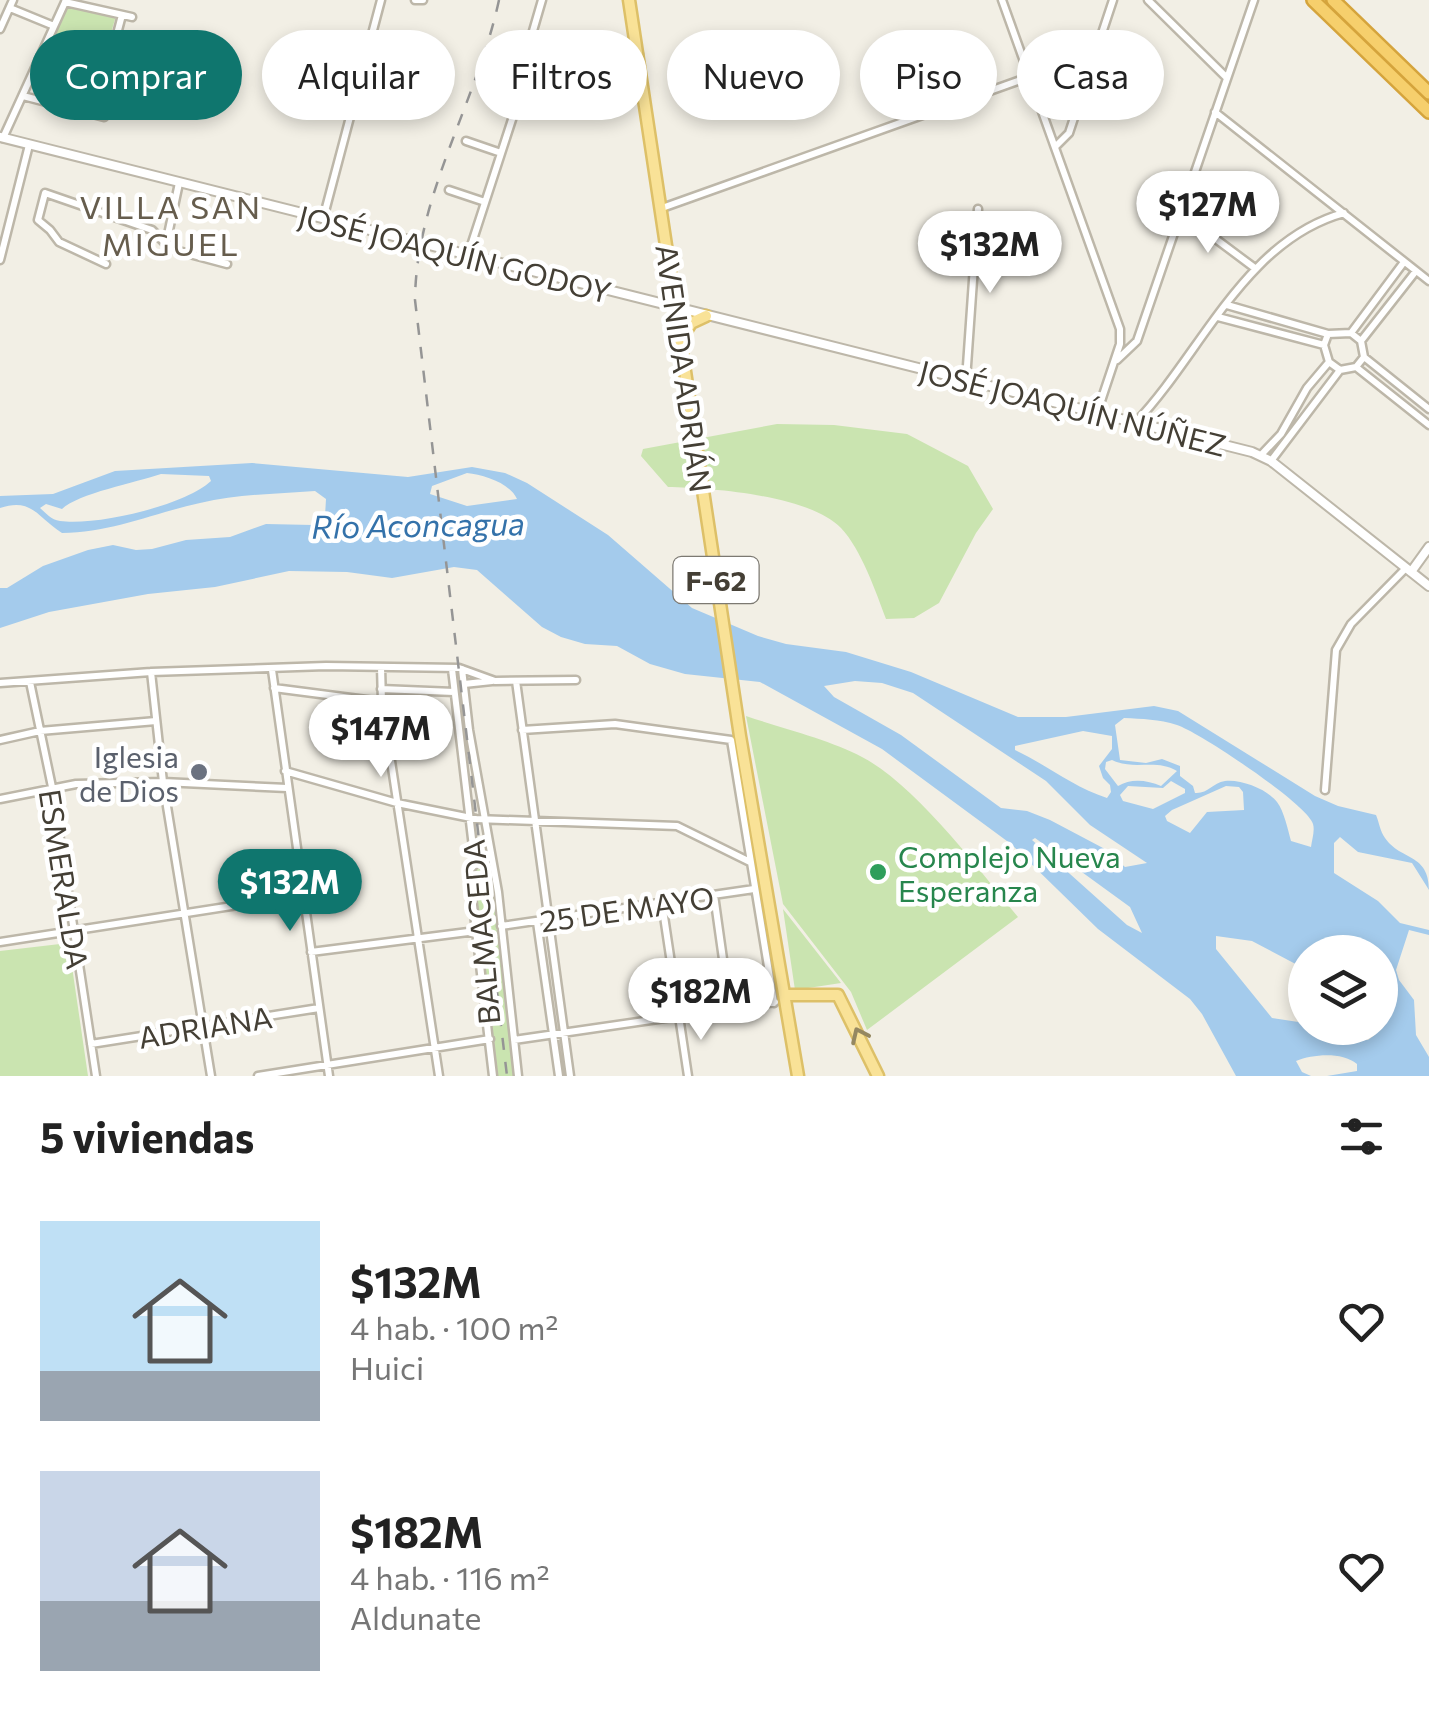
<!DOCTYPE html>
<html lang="es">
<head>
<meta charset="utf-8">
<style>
  body { margin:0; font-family:Commissioner,sans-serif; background:#f2f2f2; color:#222; height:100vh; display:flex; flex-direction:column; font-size:38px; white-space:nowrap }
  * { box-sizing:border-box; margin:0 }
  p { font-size:32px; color:#767676 }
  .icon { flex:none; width:55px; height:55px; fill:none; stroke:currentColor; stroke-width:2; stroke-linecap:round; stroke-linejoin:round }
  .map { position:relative; height:1076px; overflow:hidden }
  .details { display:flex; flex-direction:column; background:#fff; flex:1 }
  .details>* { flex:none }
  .guide { position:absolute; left:30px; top:30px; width:1370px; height:90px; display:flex; gap:20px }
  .controls { position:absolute; left:1288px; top:935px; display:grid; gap:20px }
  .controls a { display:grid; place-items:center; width:110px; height:110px; border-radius:50%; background:#fff; box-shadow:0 5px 15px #0003; font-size:50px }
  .price { position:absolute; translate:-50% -85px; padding:0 22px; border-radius:35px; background:#fff; color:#222; font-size:32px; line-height:65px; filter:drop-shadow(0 2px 5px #0008) }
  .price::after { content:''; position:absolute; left:50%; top:60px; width:30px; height:22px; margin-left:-15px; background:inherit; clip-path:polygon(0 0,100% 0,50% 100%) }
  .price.active { background:#0f766e; color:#fff }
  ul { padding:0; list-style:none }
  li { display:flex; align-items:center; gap:30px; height:250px; padding:0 40px }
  li span { display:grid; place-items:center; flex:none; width:280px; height:200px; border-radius:0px; color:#555 }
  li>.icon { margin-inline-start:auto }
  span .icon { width:120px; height:120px; fill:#fffc; stroke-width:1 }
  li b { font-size:42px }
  h2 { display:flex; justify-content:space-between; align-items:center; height:120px; padding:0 40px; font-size:42px }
  .chip { padding:0 35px; border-radius:45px; background:#fff; box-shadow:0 5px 15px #0003; font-size:35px; line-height:90px }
  .chip.active { background:#0f766e; color:#fff }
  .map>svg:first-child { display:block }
  .green { fill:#cae4b0 }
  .water { fill:#a4cbec; fill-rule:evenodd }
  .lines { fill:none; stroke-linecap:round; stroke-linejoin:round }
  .minor-casing { stroke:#bdb7a9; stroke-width:11 }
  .tertiary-casing { stroke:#bdb7a9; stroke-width:12 }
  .primary-casing { stroke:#ddc068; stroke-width:15 }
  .motorway-casing { stroke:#d5a43c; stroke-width:16 }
  .minor { stroke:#fff; stroke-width:6 }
  .tertiary { stroke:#fff; stroke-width:8 }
  .primary { stroke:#f9e297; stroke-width:10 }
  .motorway { stroke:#f6cf6c; stroke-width:11 }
  .rail { stroke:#959595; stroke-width:2.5; stroke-dasharray:12 12; stroke-linecap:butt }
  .oneway { stroke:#958861 }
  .worship-dot { fill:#6b7280; stroke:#fff; stroke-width:4 }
  .leisure-dot { fill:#2e9e5b; stroke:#fff; stroke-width:4 }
  .labels { text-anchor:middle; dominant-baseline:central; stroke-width:9; stroke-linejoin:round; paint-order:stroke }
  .shield { fill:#fff; stroke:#7c7972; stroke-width:2.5 }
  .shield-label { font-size:28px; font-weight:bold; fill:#443f35 }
  .street-label { font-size:30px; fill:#443f35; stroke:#fff }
  .worship-label { font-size:30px; fill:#5b616d; stroke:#fff; text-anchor:end }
  .leisure-label { font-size:30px; fill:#27864d; stroke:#fff; text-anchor:start }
  .neighbourhood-label { font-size:32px; letter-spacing:2.5px; fill:#665d4d; stroke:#fff }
  .water-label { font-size:32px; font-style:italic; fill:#3472aa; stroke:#fff }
</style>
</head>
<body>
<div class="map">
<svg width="1429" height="1076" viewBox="0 0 1429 1076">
  <rect width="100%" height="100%" fill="#f2efe5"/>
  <path class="green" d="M67 3 116 16 100 70 44 56Z
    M777 424 834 425 907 434 968 466 993 509 976 533 939 603 914 618 886 619C876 592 861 549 841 528 809 495 712 488 668 487L641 456 643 449Z
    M746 716C781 728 831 740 862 757 916 785 979 870 1018 917L867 1030 851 992 783 904Z
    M490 868 515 1076H497L471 870Z
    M783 909 841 983 795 990Z
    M60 944 70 953 88 1076H0V951Z"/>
  <path class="water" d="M252 463 408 477 472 467 505 473 527 483 608 535 692 608 758 636 786 644 846 652 911 672 1018 717H1066L1154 706 1178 711 1315 796 1338 806 1376 815C1379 822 1380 831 1385 838 1401 861 1429 853 1429 890L1412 863 1358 852 1340 837 1334 843V873L1378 901 1400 923 1429 930V935L1409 930 1396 970 1399 980 1414 1000 1416 1035 1429 1057V1076H1327L1357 1071V1064C1342 1052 1314 1054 1296 1061L1302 1072 1311 1076H1236L1202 1014 1190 999 1098 929 1011 844 882 749 760 682 685 674 650 664 617 646 585 644 561 637 542 627 477 570 454 567 392 578 347 572 289 571 215 587 148 594 49 612 0 628V588H7L43 566 88 550 113 545 136 550 152 549 186 540 230 537 266 524 313 525 325 516 326 499 315 491C277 494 238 494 200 503 154 513 110 533 62 533 38 518 32 497 0 508V496L53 494 115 471ZM467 473C484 475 510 483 517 499L467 506 430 494 432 486ZM161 474 209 476 211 481C184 506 96 526 60 521 51 520 46 513 40 508L46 504 62 509C77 494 137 482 161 474ZM855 681 882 683 913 693 1046 781 1090 825 1147 863 1125 867 1103 848 1050 820 1027 811 1001 808 901 735 834 697 824 686ZM1124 718C1142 719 1159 719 1177 725 1199 732 1307 804 1313 824 1315 831 1312 839 1311 847L1291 841C1288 830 1284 811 1277 802 1267 789 1241 779 1225 781 1212 783 1208 794 1195 793L1193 786 1180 776V766L1162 759 1146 763 1120 760 1115 725ZM1083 731 1112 736V749L1099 766 1103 778 1110 785 1111 792 1107 798C1073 787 1047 765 1015 750V746ZM1112 760C1135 771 1156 758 1177 771L1161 786C1147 780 1131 778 1118 786L1105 769 1106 762ZM1171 781 1185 789V793L1153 809 1123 801 1120 795 1128 786 1163 788ZM1226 786 1239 787 1243 792 1244 810 1207 812 1190 833 1167 821 1165 816 1172 810ZM1035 838 1130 907 1142 933 1127 925 1032 840ZM1216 936 1252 941 1305 969V952H1380V1028H1375L1376 1034 1368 1040 1322 1028H1305V1023L1272 1018 1216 949Z"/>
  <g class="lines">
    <g class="minor-casing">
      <path id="minor" d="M415 0H423
        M1002 0 1120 329V344L1097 413
        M1148 0 1227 78
        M65 2 132 17
        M10 8 54 26
        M0 29 13 0
        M40 58 114 78
        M531 61 639 54
        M106 76 122 15
        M23 96 104 117
        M1215 112 1429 281
        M3 138 66 0
        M466 141 501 153
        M1055 147 1069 133 1113 0
        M449 190 485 202
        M662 208 1029 77
        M1181 213 1256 269
        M323 219 381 0
        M166 244 179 183
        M468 255 531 61 526 55 542 0
        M0 260 29 145
        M106 264 59 242 50 230 38 220 45 193 152 230 171 249 227 264
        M1227 305 1328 334 1351 333 1361 341 1364 357 1356 367 1340 370 1329 362 1324 345 1328 334
        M1218 317 1324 345
        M1351 333 1404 262
        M1361 341 1416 271
        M1364 357 1429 409
        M1117 360 1137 341 1254 0
        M1356 367 1429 425
        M966 380 978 209
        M1136 422C1201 354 1245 240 1344 213
        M1261 455 1281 434 1307 388 1329 362
        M1271 461 1340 370
        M381 667 382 702 439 1076
        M452 669 475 864 469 871 493 1076
        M462 669 469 730 498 892 518 1076
        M272 670 329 1076
        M151 672 163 782 211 1076
        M516 681 570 1076
        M30 682 52 787 96 1076
        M0 683 151 672 326 666 459 668 495 681 576 680
        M464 684 492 681
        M274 688 382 702
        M381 689 454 692
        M522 730 615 724 731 740 774 1003
        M0 740 40 731 156 721
        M285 771 397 803 476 819 677 826 750 862
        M1325 790 1336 650 1351 624 1406 568
        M0 799 76 784 163 782 287 788
        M714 895 730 1009
        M662 903 688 1076
        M537 922 559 1076
        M501 926 754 889
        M0 942 303 895
        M311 952 476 931
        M514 1040 775 1002
        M91 1044 319 1008
        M258 1076 490 1039"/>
    </g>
    <g class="tertiary-casing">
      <path id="tertiary" d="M0 137 1252 452 1271 461 1429 586
        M1411 572 1429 547"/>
    </g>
    <g class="primary-casing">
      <path id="primary" d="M629 0 740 736 798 1076
        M681 339 691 323 706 316
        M785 995H838L878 1076"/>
    </g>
    <g class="motorway-casing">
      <path id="motorway" d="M1313 0 1429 112
        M1333 0 1429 93"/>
    </g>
    <use href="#minor" class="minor"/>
    <use href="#tertiary" class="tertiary"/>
    <use href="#primary" class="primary"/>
    <use href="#motorway" class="motorway"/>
    <path class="rail" d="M499 0C477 102 416 195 415 300L507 1076"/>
  </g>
  <defs><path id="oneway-chevron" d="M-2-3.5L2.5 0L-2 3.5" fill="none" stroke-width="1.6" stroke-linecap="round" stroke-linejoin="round" transform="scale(2.5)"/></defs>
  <use class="oneway" href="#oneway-chevron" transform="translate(859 1035) rotate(-115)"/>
  <circle class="worship-dot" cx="199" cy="772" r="10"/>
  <circle class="leisure-dot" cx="878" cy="872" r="10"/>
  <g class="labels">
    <rect class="shield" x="673.5" y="557" width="85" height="46" rx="8"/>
    <g class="shield-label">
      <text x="716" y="580">F-62</text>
    </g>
    <g class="street-label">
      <text transform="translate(455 253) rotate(14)">JOSÉ JOAQUÍN GODOY</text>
      <text transform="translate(685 368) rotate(82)">AVENIDA ADRIÁN</text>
      <text transform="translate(1073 407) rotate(14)">JOSÉ JOAQUÍN NÚÑEZ</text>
      <text transform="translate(65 879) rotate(81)">ESMERALDA</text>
      <text transform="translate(627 908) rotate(-8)">25 DE MAYO</text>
      <text transform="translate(480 932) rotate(-95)">BALMACEDA</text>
      <text transform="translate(205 1026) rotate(-9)">ADRIANA</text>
    </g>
    <g class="worship-label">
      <text x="179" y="755">Iglesia<tspan x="179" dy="34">de Dios</tspan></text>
    </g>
    <g class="leisure-label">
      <text x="898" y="855">Complejo Nueva<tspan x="898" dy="34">Esperanza</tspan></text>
    </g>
    <g class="neighbourhood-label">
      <text x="171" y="206">VILLA SAN<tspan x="171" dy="37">MIGUEL</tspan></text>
    </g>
    <g class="water-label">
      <text transform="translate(418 524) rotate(-1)">Río Aconcagua</text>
    </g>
  </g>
</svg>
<div class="controls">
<a><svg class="icon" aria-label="layers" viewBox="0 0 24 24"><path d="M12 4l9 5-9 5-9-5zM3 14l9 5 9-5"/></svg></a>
</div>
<b class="price" style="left:1208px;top:256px">$127M</b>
<b class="price" style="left:990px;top:296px">$132M</b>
<b class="price" style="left:381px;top:780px">$147M</b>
<b class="price active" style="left:290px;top:934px">$132M</b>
<b class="price" style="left:701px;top:1043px">$182M</b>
<div class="guide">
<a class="chip active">Comprar</a>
<a class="chip">Alquilar</a>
<a class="chip">Filtros</a>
<a class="chip">Nuevo</a>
<a class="chip">Piso</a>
<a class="chip">Casa</a>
</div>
</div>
<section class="details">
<h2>5 viviendas<svg class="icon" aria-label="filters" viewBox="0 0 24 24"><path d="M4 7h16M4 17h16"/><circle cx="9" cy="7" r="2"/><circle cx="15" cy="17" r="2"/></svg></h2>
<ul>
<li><span style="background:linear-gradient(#bfe0f5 75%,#9aa5b1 0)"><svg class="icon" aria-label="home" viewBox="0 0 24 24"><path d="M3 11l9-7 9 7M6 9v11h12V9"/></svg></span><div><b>$132M</b><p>4 hab. · 100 m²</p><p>Huici</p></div><svg class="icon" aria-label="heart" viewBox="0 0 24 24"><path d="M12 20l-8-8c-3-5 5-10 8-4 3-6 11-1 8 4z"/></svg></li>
<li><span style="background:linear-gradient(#c9d6e8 65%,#9aa5b1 0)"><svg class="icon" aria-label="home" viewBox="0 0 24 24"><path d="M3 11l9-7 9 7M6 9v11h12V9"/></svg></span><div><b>$182M</b><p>4 hab. · 116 m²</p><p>Aldunate</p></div><svg class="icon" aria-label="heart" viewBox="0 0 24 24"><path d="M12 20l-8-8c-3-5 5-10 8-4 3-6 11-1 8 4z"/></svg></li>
</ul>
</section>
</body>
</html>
